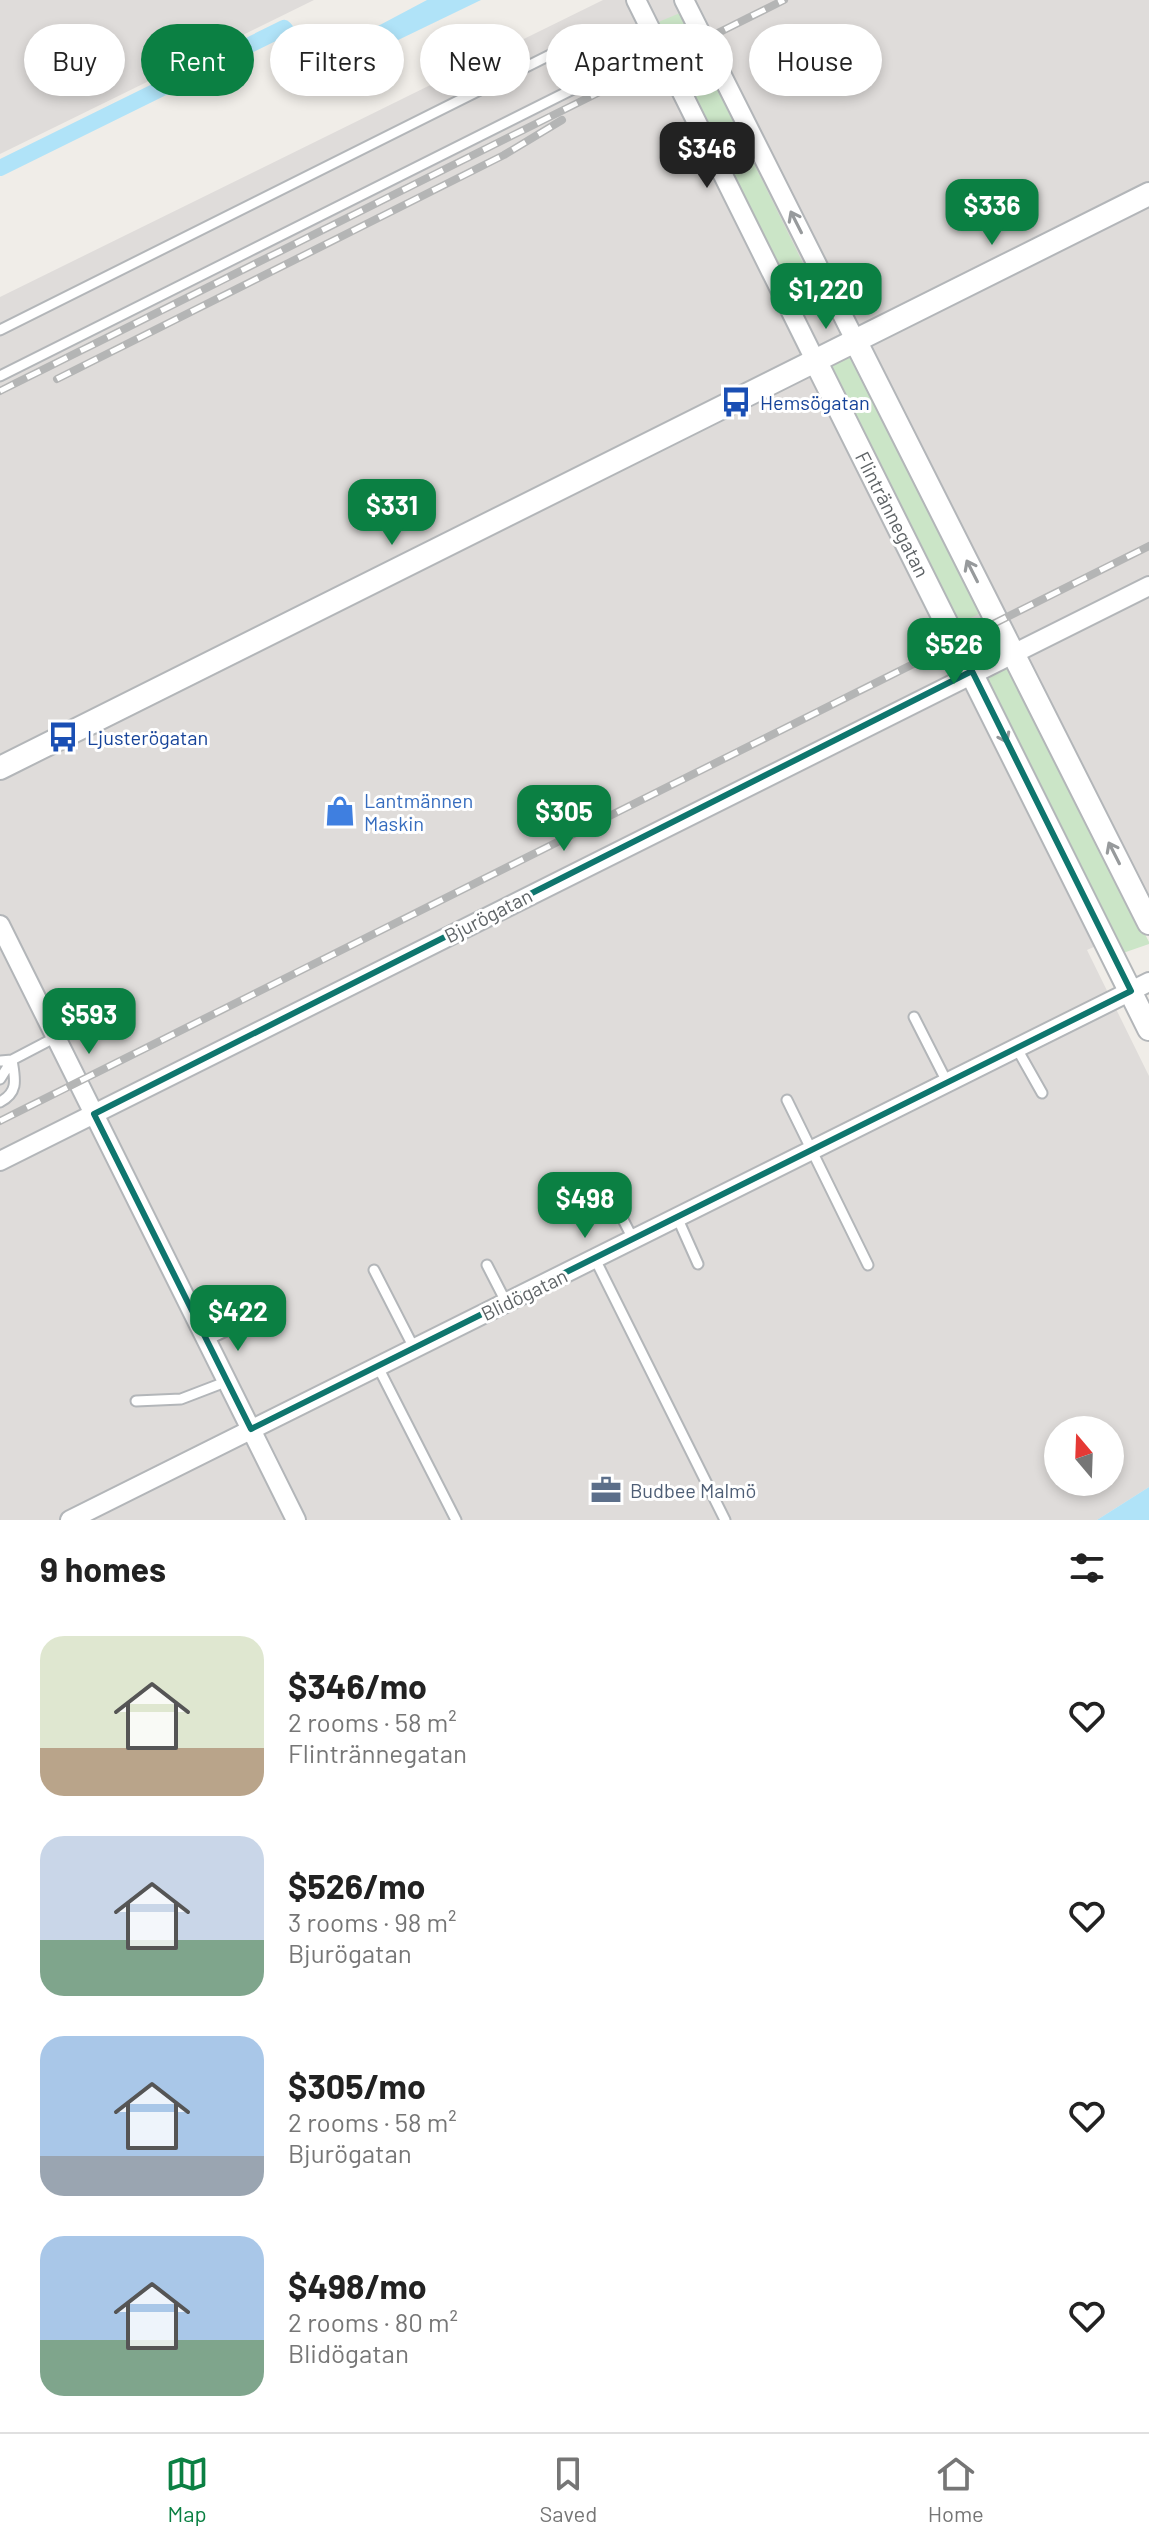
<!DOCTYPE html>
<html lang="en">
<head>
<meta charset="utf-8">
<style>
  body { margin:0; font-family:Barlow,sans-serif; background:#f6f6f6; color:#222; height:100vh; display:flex; flex-direction:column; font-size:30px; white-space:nowrap }
  * { box-sizing:border-box; margin:0 }
  p { font-size:26px; color:#767676 }
  .icon { flex:none; width:44px; height:44px; fill:none; stroke:currentColor; stroke-width:2; stroke-linecap:round; stroke-linejoin:round }
  .map { position:relative; height:1520px; overflow:hidden }
  .side { display:flex; flex-direction:column; background:#fff; flex:1 }
  .side>* { flex:none }
  .top-card { position:absolute; left:24px; top:24px; width:1102px; height:72px; display:flex; gap:16px }
  .needle { width:52px; rotate:341deg }
  .buttons { position:absolute; left:1044px; top:1416px; display:grid; gap:16px }
  .buttons a { display:grid; place-items:center; width:80px; height:80px; border-radius:50%; background:#fff; box-shadow:0 4px 12px #0003; font-size:40px }
  .price { position:absolute; translate:-50% -68px; padding:0 18px; border-radius:16px; background:#0b8043; color:#fff; font-size:26px; line-height:52px; filter:drop-shadow(0 2px 4px #0008) }
  .price::after { content:''; position:absolute; left:50%; top:48px; width:24px; height:18px; margin-left:-12px; background:inherit; clip-path:polygon(0 0,100% 0,50% 100%) }
  .price.selected { background:#222; color:#fff }
  ul { padding:0; list-style:none }
  li { display:flex; align-items:center; gap:24px; height:200px; padding:0 40px }
  li span { display:grid; place-items:center; flex:none; width:224px; height:160px; border-radius:24px; color:#555 }
  li>.icon { margin-inline-start:auto }
  span .icon { width:96px; height:96px; fill:#fffc; stroke-width:1 }
  li b { font-size:34px }
  h2 { display:flex; justify-content:space-between; align-items:center; height:96px; padding:0 40px; font-size:34px }
  .chip { padding:0 28px; border-radius:36px; background:#fff; box-shadow:0 4px 12px #0003; font-size:28px; line-height:72px }
  .chip.selected { background:#0b8043; color:#fff }
  .menu { display:flex; justify-content:space-around; align-items:center; height:112px; border-top:2px solid #e0e0e0; background:#fff; font-size:22px; color:#767676 }
  .menu a { display:grid; justify-items:center; gap:4px }
  .menu .selected { color:#0b8043 }
  .map>svg:first-child { display:block }
  .industrial { fill:#dfdcda; fill-rule:evenodd }
  .green { fill:#cbe5c7 }
  .water { fill:#b0e3f8 }
  .lines { fill:none; stroke-linecap:round; stroke-linejoin:round }
  .canal { stroke:#b0e3f8; stroke-width:16 }
  .service-casing { stroke:#b3b6b9; stroke-width:13 }
  .minor-casing { stroke:#b3b6b9; stroke-width:22 }
  .tertiary-casing { stroke:#b3b6b9; stroke-width:26 }
  .service { stroke:#fff; stroke-width:9 }
  .minor { stroke:#fff; stroke-width:18 }
  .tertiary { stroke:#fff; stroke-width:22 }
  .rail-casing { stroke:#b4b5b5; stroke-width:8 }
  .rail { stroke:#fff; stroke-width:5; stroke-dasharray:15; stroke-linecap:butt }
  .oneway { stroke:#979a9c }
  .marked { fill:none; stroke:#0f766e; stroke-width:6; stroke-linejoin:round }
  .labels { text-anchor:middle; dominant-baseline:central; stroke-width:6; stroke-linejoin:round; paint-order:stroke }
  .transit-label { font-size:20px; fill:#164399; stroke:#fff; text-anchor:start }
  .street-label { font-size:20px; fill:#5f6467; stroke:#fff }
  .shop-label { font-size:20px; fill:#366cbe; stroke:#fff; text-anchor:start }
  .service-label { font-size:20px; fill:#4e5e75; stroke:#fff; text-anchor:start }
</style>
</head>
<body>
<div class="map">
<svg width="1149" height="1520" viewBox="0 0 1149 1520">
  <rect width="100%" height="100%" fill="#f0ede8"/>
  <path class="industrial" d="M0 0H314L0 154Z
    M603 0H1149V922L1087 950 1149 1076V1487L1097 1520H0V297ZM1058 1430H1110V1482H1058Z"/>
  <path class="green" d="M680 13 823 304 802 317 656 23Z
    M851 354 983 612 958 624 828 366Z
    M1008 662 1149 942V944L1123 953 981 675Z"/>
  <path class="water" d="M427 0H481L394 42 375 45 355 67 325 76 312 61Z
    M1149 1487V1520H1097Z"/>
  <g class="lines">
    <path class="canal" d="M0 168 284 28 312 61"/>
    <g class="service-casing">
      <path id="service" d="M0 330 570 45 591 43 604 48 613 69
        M0 376 659 46
        M914 1017 947 1082
        M1016 1047 1042 1093
        M0 1061 12 1060 56 1037
        M0 1079 12 1060
        M787 1100 868 1265
        M0 1102C19 1092 15 1079 12 1060
        M615 1204 633 1239
        M677 1217 698 1264
        M595 1259 725 1520
        M487 1265 506 1302
        M374 1270 414 1348
        M207 1340 267 1312
        M378 1367 456 1520
        M136 1401 181 1399 228 1381"/>
    </g>
    <g class="minor-casing">
      <path id="minor" d="M636 0 816 362
        M684 0 856 342
        M0 925 296 1520
        M0 1161 1149 586
        M70 1520 1149 982"/>
    </g>
    <g class="tertiary-casing">
      <path id="tertiary" d="M856 342 1149 923
        M816 362 1149 1029
        M0 768 1149 194"/>
    </g>
    <use href="#service" class="service"/>
    <use href="#minor" class="minor"/>
    <use href="#tertiary" class="tertiary"/>
    <g class="rail-casing">
      <path id="rail" d="M57 379 504 155 562 120
        M0 391 784 0
        M0 1121 1149 546"/>
    </g>
    <use href="#rail" class="rail"/>
  </g>
  <defs><path id="oneway-shaft" d="M-6 0H5M1.5-3L5.5 0L1.5 3" fill="none" stroke-width="1.6" stroke-linecap="round" stroke-linejoin="round" transform="scale(2)"/></defs>
  <g class="oneway">
    <use href="#oneway-shaft" transform="translate(796 222) rotate(-117)"/>
    <use href="#oneway-shaft" transform="translate(972 571) rotate(-117)"/>
    <use href="#oneway-shaft" transform="translate(1002 732) rotate(64)"/>
    <use href="#oneway-shaft" transform="translate(1114 853) rotate(-117)"/>
  </g>
  <path class="marked" d="M972 671 1131 991 251 1429 94 1114Z"/>
  <defs>
    <g id="bus-bare" transform="scale(2.4)"><path d="M-5-6H5V4H4V6H2V4H-2V6H-4V4H-5ZM-3.5-4V0h7V-4ZM-3.5 1.2v1.5H-2V1.2ZM2 1.2v1.5H3.5V1.2Z" fill="#1a4fb4" stroke="#fff" stroke-width="2.5" paint-order="stroke"/></g>
    <g id="shop-bare" transform="scale(2.4)"><path d="M-5-2.5h2.3a2.7 3.5 0 0 1 5.4 0H5L5.5 6h-11ZM-1.5-2.5h3a1.5 2.3 0 0 0-3 0Z" fill="#3f7fe0" stroke="#fff" stroke-width="2.5" paint-order="stroke"/></g>
    <g id="office-bare" transform="scale(2.4)"><path d="M-6-3h4V-5.5h4V-3h4V5H-6ZM-1-4.5V-3h2v-1.5ZM-6 0V1H6V0Z" fill="#5c6f8a" stroke="#fff" stroke-width="2.5" paint-order="stroke"/></g>
  </defs>
  <g fill-rule="evenodd">
    <use href="#bus-bare" x="736" y="402"/>
    <use href="#bus-bare" x="63" y="737"/>
    <use href="#shop-bare" x="340" y="811"/>
    <use href="#office-bare" x="606" y="1490"/>
  </g>
  <g class="labels">
    <g class="transit-label">
      <text x="760" y="402">Hemsögatan</text>
      <text x="87" y="737">Ljusterögatan</text>
    </g>
    <g class="street-label">
      <text transform="translate(893 514) rotate(63)">Flintrännegatan</text>
      <text transform="translate(488 915) rotate(-27)">Bjurögatan</text>
      <text transform="translate(524 1294) rotate(-26)">Blidögatan</text>
    </g>
    <g class="shop-label">
      <text x="364" y="800">Lantmännen<tspan x="364" dy="23">Maskin</tspan></text>
    </g>
    <g class="service-label">
      <text x="630" y="1490">Budbee Malmö</text>
    </g>
  </g>
</svg>
<div class="buttons">
<a><svg class="needle" viewBox="-14 -14 28 28"><path d="M0-13l5 13h-10z" fill="#e53935"/><path d="M0 13l5-13h-10z" fill="#767676"/></svg></a>
</div>
<b class="price selected" style="left:707px;top:190px">$346</b>
<b class="price" style="left:992px;top:247px">$336</b>
<b class="price" style="left:826px;top:331px">$1,220</b>
<b class="price" style="left:392px;top:547px">$331</b>
<b class="price" style="left:954px;top:686px">$526</b>
<b class="price" style="left:564px;top:853px">$305</b>
<b class="price" style="left:89px;top:1056px">$593</b>
<b class="price" style="left:585px;top:1240px">$498</b>
<b class="price" style="left:238px;top:1353px">$422</b>
<div class="top-card">
<a class="chip">Buy</a>
<a class="chip selected">Rent</a>
<a class="chip">Filters</a>
<a class="chip">New</a>
<a class="chip">Apartment</a>
<a class="chip">House</a>
</div>
</div>
<section class="side">
<h2>9 homes<svg class="icon" aria-label="filters" viewBox="0 0 24 24"><path d="M4 7h16M4 17h16"/><circle cx="9" cy="7" r="2"/><circle cx="15" cy="17" r="2"/></svg></h2>
<ul>
<li><span style="background:linear-gradient(#dfe7d0 70%,#b9a48a 0)"><svg class="icon" aria-label="home" viewBox="0 0 24 24"><path d="M3 11l9-7 9 7M6 9v11h12V9"/></svg></span><div><b>$346/mo</b><p>2 rooms · 58 m²</p><p>Flintrännegatan</p></div><svg class="icon" aria-label="heart" viewBox="0 0 24 24"><path d="M12 20l-8-8c-3-5 5-10 8-4 3-6 11-1 8 4z"/></svg></li>
<li><span style="background:linear-gradient(#c9d6e8 65%,#7fa58c 0)"><svg class="icon" aria-label="home" viewBox="0 0 24 24"><path d="M3 11l9-7 9 7M6 9v11h12V9"/></svg></span><div><b>$526/mo</b><p>3 rooms · 98 m²</p><p>Bjurögatan</p></div><svg class="icon" aria-label="heart" viewBox="0 0 24 24"><path d="M12 20l-8-8c-3-5 5-10 8-4 3-6 11-1 8 4z"/></svg></li>
<li><span style="background:linear-gradient(#a9c7e8 75%,#9aa5b1 0)"><svg class="icon" aria-label="home" viewBox="0 0 24 24"><path d="M3 11l9-7 9 7M6 9v11h12V9"/></svg></span><div><b>$305/mo</b><p>2 rooms · 58 m²</p><p>Bjurögatan</p></div><svg class="icon" aria-label="heart" viewBox="0 0 24 24"><path d="M12 20l-8-8c-3-5 5-10 8-4 3-6 11-1 8 4z"/></svg></li>
<li><span style="background:linear-gradient(#a9c7e8 65%,#7fa58c 0)"><svg class="icon" aria-label="home" viewBox="0 0 24 24"><path d="M3 11l9-7 9 7M6 9v11h12V9"/></svg></span><div><b>$498/mo</b><p>2 rooms · 80 m²</p><p>Blidögatan</p></div><svg class="icon" aria-label="heart" viewBox="0 0 24 24"><path d="M12 20l-8-8c-3-5 5-10 8-4 3-6 11-1 8 4z"/></svg></li>
</ul>
</section>
<nav class="menu">
<a class="selected"><svg class="icon" aria-label="map" viewBox="0 0 24 24"><path d="M3 6l6-2 6 2 6-2v14l-6 2-6-2-6 2zM9 4v14M15 6v14"/></svg>Map</a>
<a><svg class="icon" aria-label="saved" viewBox="0 0 24 24"><path d="M7 4h10v16l-5-4-5 4z"/></svg>Saved</a>
<a><svg class="icon" aria-label="home" viewBox="0 0 24 24"><path d="M3 11l9-7 9 7M6 9v11h12V9"/></svg>Home</a>
</nav>
</body>
</html>
